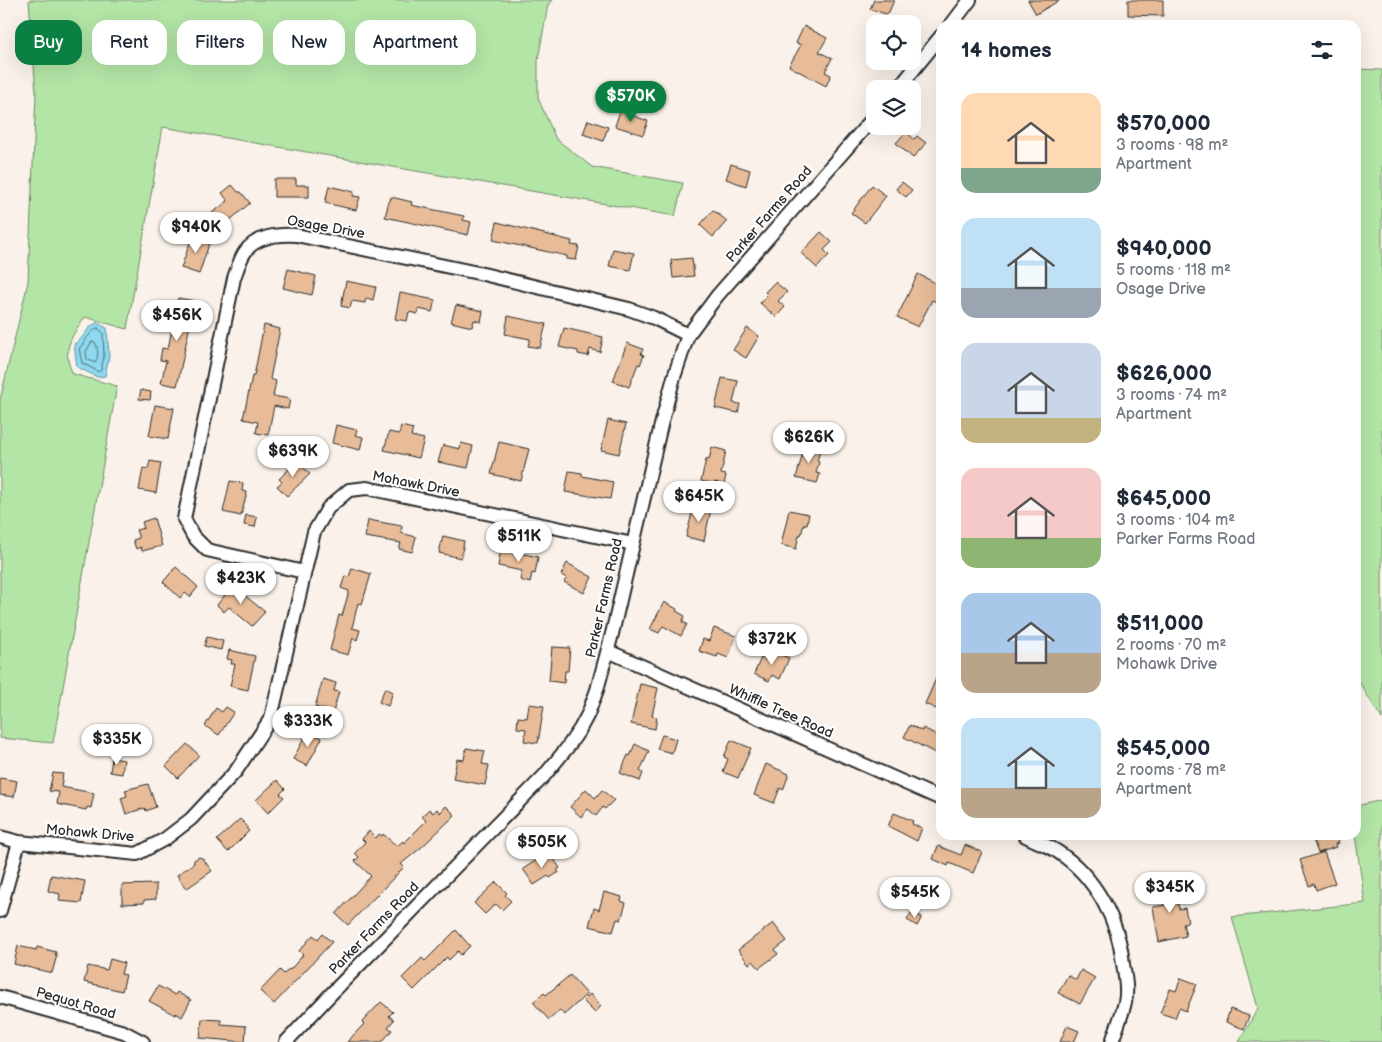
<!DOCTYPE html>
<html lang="en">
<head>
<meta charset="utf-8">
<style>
  body { margin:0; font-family:"Balsamiq Sans",sans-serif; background:#f2f2f3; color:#1f2937; height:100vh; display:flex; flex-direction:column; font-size:19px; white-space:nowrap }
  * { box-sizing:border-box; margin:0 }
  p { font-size:16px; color:#747a83 }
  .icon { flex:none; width:28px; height:28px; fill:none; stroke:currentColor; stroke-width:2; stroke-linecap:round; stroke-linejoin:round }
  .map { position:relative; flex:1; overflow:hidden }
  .drawer { position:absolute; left:936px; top:20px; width:425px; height:820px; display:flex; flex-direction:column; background:#fff; border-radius:15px; box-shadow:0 5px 20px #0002 }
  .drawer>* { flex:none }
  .banner { position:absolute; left:15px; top:20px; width:475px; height:45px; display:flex; gap:10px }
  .tools { position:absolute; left:866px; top:15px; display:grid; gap:10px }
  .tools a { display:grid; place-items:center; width:55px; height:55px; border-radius:10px; background:#fff; box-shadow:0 5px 20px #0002; font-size:25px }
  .price { position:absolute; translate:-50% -42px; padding:0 11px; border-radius:18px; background:#fff; color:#222; font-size:16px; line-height:32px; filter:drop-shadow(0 1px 2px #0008) }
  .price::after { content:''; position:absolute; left:50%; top:30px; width:15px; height:11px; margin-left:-8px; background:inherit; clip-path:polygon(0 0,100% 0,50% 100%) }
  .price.on { background:#0b8043; color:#fff }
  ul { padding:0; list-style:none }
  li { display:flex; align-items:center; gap:15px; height:125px; padding:0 25px }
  li span { display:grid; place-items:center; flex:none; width:140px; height:100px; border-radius:15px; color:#555 }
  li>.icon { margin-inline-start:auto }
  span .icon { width:60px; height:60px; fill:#fffc; stroke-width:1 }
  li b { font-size:21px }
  h2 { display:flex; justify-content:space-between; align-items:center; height:60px; padding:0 25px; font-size:21px }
  .pill { padding:0 18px; border-radius:15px; background:#fff; box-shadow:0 5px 20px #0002; font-size:18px; line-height:45px }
  .pill.on { background:#0b8043; color:#fff }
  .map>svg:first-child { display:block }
  .green { fill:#b3e5a6; stroke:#6f8868 }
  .water { fill:#8ed8f0; stroke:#6693a1 }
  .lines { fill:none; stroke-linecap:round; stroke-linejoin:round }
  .shore { stroke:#53707a; stroke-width:1 }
  .building { fill:#e8bc98; stroke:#2b2b2b }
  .minor-casing { stroke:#2b2b2b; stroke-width:16 }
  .minor { stroke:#fff; stroke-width:12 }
  .labels { text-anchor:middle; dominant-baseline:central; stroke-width:4; stroke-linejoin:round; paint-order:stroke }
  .street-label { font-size:14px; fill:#2b2b2b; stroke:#fff }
</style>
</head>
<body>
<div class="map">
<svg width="1382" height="1042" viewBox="0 0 1382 1042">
  <rect width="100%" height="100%" fill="#faf2ea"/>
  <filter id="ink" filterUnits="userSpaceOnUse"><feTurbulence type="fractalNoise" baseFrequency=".02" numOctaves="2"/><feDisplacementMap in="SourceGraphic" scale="10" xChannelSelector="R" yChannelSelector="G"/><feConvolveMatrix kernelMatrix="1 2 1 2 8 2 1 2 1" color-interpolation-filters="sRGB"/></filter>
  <g filter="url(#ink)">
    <path class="green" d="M29 0H552L548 5 538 60V98L556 139 592 167 683 183 675 216 163 127 127 329 85 317C71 337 61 350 73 374L117 386 53 743 0 738V400L28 282 36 93Z
      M1356 69 1382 70V719L1356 677Z
      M1382 800V1042H1239L1258 1008 1232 917 1365 903 1355 835H1356V806Z"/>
    <path class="water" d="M97 323 107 328 109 356 105 376 97 377 77 367 74 344C85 339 85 327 97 323Z"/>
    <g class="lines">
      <path class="shore" d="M98 328 103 333 104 356 101 370 99 372 82 363 79 349C85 343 89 331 98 328Z
        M92 342H95C98 347 99 358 95 363L87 359 86 352Z"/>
    </g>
    <path class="building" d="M874 0H894L889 12 886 14 870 9Z
      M1028 0H1060L1036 14Z
      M1128 0H1163V16L1128 15Z
      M804 26 827 38 819 52 832 58 825 72 831 75 826 86 789 66 801 45 796 43Z
      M620 111 648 121 643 135 615 126Z
      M588 120 608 127 603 141 583 134Z
      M906 132 914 139 917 136 926 143 913 158 896 143Z
      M731 164 750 170 746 186 726 179Z
      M274 179H296V185H309V197H274Z
      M902 182 912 190 906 197 896 189Z
      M232 185 238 192H241L250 203 223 226 212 213 228 201 222 193Z
      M872 185 886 196 865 223 851 213Z
      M329 186 354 192 353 196 360 197 356 210 325 203Z
      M391 197 412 202 411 205 464 216 463 220 471 222 468 235 385 217 389 201H390Z
      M713 210 727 221 713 237 700 225Z
      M497 222 572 241 571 245 579 246 576 260 567 259V256L493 240Z
      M821 232 832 242 824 250 829 255 817 268 801 253Z
      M193 234 210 241 199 274 181 268Z
      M613 249 634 253 630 270 609 266Z
      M692 258 694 276 673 278 671 260Z
      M288 269 316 276 312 295 283 288Z
      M918 274 941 286V304L932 300 918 327 897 317Z
      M346 281 376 287 373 300 366 298 365 303 352 301 350 308 341 306Z
      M775 282 787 292 778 301 785 307 776 317 760 303 768 294 765 292Z
      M400 293 435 300 432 312 419 309 418 314 409 312 407 321 395 319Z
      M178 298 195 301 177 386 161 383 166 361 160 360 162 348 168 349Z
      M456 305 483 311 481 322 474 320 472 327 451 322Z
      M508 316 546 324 540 348 528 346 530 339 505 334Z
      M264 325 280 329 270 379 276 381 273 396 290 399 288 409 274 406 268 435 256 433 258 422 243 419 252 376H254Z
      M564 328 603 337 600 352 590 349 588 356 578 354V351L559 347Z
      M747 328 759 336 746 358 733 350Z
      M627 343 643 349 641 354 644 355 640 365 638 364 629 387 613 381Z
      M722 378 738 381 733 403 740 404 738 413 715 408Z
      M141 390 151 392 150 400 139 399Z
      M155 405 174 408 168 439 149 436Z
      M608 420 626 424 619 454 601 450Z
      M336 425 357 430 355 435 363 437 360 450 332 443Z
      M401 426 413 429 411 436 424 439 419 458 384 450 389 432 399 434Z
      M499 442 529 449 521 481 491 474Z
      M806 442 821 447 817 461 819 462 816 473 820 474 817 483 796 478Z
      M461 443 473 446 468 468 438 462 443 445 460 449Z
      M712 447 726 451 721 474 726 475 724 485 715 482V484L701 481 706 459 709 460Z
      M150 461 161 463 156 493 139 490 143 468 148 469Z
      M297 461 310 474 287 496 277 486 282 482 279 479Z
      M569 471 582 473V476L613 482 610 499 565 492Z
      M230 481 243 483 242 491 247 492 241 516 223 512Z
      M694 505 711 509 704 541 686 537Z
      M789 510 809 514 807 524H804L801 535H799L796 549 781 545Z
      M246 515 257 517 255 527 244 525Z
      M154 518 162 546 142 551 141 547 136 549 133 540 139 538 136 530 144 528 142 522Z
      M368 520 402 526 401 533 416 537 412 552 399 549 401 543 365 537Z
      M443 536 464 541 461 558 439 553Z
      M501 549 538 557 535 574 532 573 530 583 520 580 522 571 498 566Z
      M567 563 592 577 584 593 564 582 567 578 561 575Z
      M176 567 198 587 190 597 185 593 180 598 163 582Z
      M352 568 371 574 362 604 358 603 352 628 360 630 357 640 353 638 348 655 330 650 339 615 342 616 349 591 341 588 345 576 349 577Z
      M233 582 244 592 243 594 265 612 252 626 229 607 224 612 217 605 225 595 223 594Z
      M664 602 677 609 676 611 685 616 682 622 687 624 681 636 663 626 659 633 650 629Z
      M714 628 736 636 728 658 718 654 717 657 699 651 703 639 709 641Z
      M207 637 223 641 221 650 204 646Z
      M552 647 570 648 568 671H565L564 683 549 681Z
      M229 650 255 656 248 690 230 686 235 664H231L232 660 227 659Z
      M770 650 789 658 780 679 772 675 769 681 754 674 761 658 765 660Z
      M941 667V711L925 704Z
      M323 679 336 683 334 691 339 692 333 712 315 707Z
      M640 684 658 688 652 716 657 717 655 729 631 724Z
      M385 688 393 692 388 706 379 702Z
      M529 704 544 706 538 743 524 741 526 729 517 728 518 717 527 718Z
      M226 707 234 712 219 735 205 726 216 708 222 712Z
      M910 725 922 731 923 728 941 737V746L937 754 904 737Z
      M308 731 322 738 307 766 293 759Z
      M662 735 676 739 672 753 657 749Z
      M731 740 751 748 738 778 723 772 728 759 724 757Z
      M187 744 199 755 178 778 166 766Z
      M635 744 649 751 640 771 643 773 640 781 620 773 628 755 630 756Z
      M466 748 485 751 482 764 489 765 485 785 453 779 457 759 464 760Z
      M112 758 124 760 122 774 110 772Z
      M766 764 789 774 783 790 780 788 774 803 754 795Z
      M53 773 63 774 61 787 94 793 91 808 87 807 86 810 57 804 59 792 49 791Z
      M0 778 17 781 14 797 0 795Z
      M277 780 285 789 280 794 284 797 268 813 256 800Z
      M148 784 156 807 146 811 145 808 126 814 121 798 127 796 125 790Z
      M586 789 595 798 602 790 614 800 605 809 603 807 596 816 588 809 581 817 570 807Z
      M446 806 455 815 423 846 401 864 404 867 348 925 336 914 371 876 355 861 359 857 355 853 365 842 362 839 369 831 376 838 379 834 382 836 383 834 397 846 403 841 404 843 426 821 422 816 429 809 433 813 437 809 440 813Z
      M894 813 913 821 912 824 922 828 917 841 888 826Z
      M240 819 248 827 246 828 249 831 228 852 217 840Z
      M1327 835H1336L1339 843 1335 844 1336 847 1318 853 1313 840Z
      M965 845 982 852 973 873 949 863 948 866 933 859 938 846 961 855Z
      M549 852 560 868 557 870 559 872 550 878 548 876 534 885 523 869Z
      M1324 852 1335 883 1316 890 1314 884 1309 886 1300 860Z
      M199 857 202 858 212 871 186 889 177 875 194 863V860Z
      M51 875 85 881 81 903 59 901 60 894 48 891Z
      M1172 876 1179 909 1185 908 1188 922 1183 923 1186 936 1159 942 1153 907 1165 905 1161 879Z
      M496 882 507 893 505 895 511 901 502 910 496 904 485 914 474 903Z
      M156 884V899L144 900V903L122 904V885Z
      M604 892 622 897 621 901 626 903 621 920 617 919 613 932 589 926 594 908 599 910Z
      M912 912 922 917 917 926 907 920Z
      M773 923 787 941 775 950 778 954 759 968 753 961 749 964 738 950Z
      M456 930 470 946 461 955 458 951 449 960 447 957 414 990 402 978 422 958 425 961Z
      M322 934 332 942 274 1004 260 991 280 970 284 974 289 969 290 970 303 955 299 951 313 935 318 939Z
      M18 946 36 950 37 947 56 952 55 955H57L52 973 14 964Z
      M110 959 124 963 121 974 126 975 122 991 84 982 88 966 107 970Z
      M1081 970 1095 978 1080 1004 1058 993 1068 975 1076 980Z
      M570 975 587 994 564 1015 560 1010 549 1020 533 1002 544 993 546 995Z
      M1181 978 1197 984 1186 1011 1179 1008 1175 1018 1160 1013 1170 989 1176 991Z
      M158 986 175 995 177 992 191 1000 182 1017 176 1013 175 1015 149 1001Z
      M590 994 601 1006 595 1013 583 1001Z
      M381 1002 393 1012 389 1016 394 1020 388 1027 392 1030 382 1042H347L364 1024 362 1022Z
      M1230 1009 1249 1016 1244 1029 1226 1022Z
      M202 1019 221 1020V1024L246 1026 245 1042 200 1038Z
      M1067 1026 1079 1031 1074 1042H1060Z"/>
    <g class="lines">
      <g class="minor-casing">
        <path id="minor" d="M951 25 970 0
          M898 89 941 36
          M304 572 207 550 193 536 184 519 234 278C237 270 240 259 245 252 256 236 278 234 296 235L483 274 629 309 654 318 688 335
          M608 651 941 799
          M1024 835C1035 841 1047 845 1058 852 1095 876 1119 921 1123 964 1125 976 1128 991 1125 1002 1122 1016 1116 1029 1112 1042
          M0 837 19 842 137 854 165 839 191 819 236 771 271 718 314 532 328 508 349 490 367 488 633 544
          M0 911 19 842
          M0 997 124 1032 143 1042
          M286 1042 332 993 544 776 567 748 580 729 588 714 597 690 612 634 662 421 674 377 688 335 717 296 875 116"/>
      </g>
      <use href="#minor" class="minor"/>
    </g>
  </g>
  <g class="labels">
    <g class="street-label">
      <text transform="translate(769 214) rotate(-49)">Parker Farms Road</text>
      <text transform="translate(326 227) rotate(10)">Osage Drive</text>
      <text transform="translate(416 484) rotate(11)">Mohawk Drive</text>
      <text transform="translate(604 598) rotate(-77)">Parker Farms Road</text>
      <text transform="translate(781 711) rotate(24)">Whiffle Tree Road</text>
      <text transform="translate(90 833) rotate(5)">Mohawk Drive</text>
      <text transform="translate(374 928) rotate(-46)">Parker Farms Road</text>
      <text transform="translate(76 1003) rotate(16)">Pequot Road</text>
    </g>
  </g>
</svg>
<div class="tools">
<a><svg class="icon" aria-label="locate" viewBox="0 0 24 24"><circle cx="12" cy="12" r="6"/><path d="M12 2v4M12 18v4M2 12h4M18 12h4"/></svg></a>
<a><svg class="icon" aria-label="layers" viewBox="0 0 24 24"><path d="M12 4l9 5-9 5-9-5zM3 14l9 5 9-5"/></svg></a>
</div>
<b class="price on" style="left:631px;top:123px">$570K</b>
<b class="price" style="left:196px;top:254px">$940K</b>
<b class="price" style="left:177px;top:342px">$456K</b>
<b class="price" style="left:809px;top:464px">$626K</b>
<b class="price" style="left:293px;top:478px">$639K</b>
<b class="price" style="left:699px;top:523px">$645K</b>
<b class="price" style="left:519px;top:563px">$511K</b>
<b class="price" style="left:241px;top:605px">$423K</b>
<b class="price" style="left:772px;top:666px">$372K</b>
<b class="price" style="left:308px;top:748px">$333K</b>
<b class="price" style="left:117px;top:766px">$335K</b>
<b class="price" style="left:542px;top:869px">$505K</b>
<b class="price" style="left:1170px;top:914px">$345K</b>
<b class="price" style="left:915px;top:919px">$545K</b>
<div class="banner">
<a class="pill on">Buy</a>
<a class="pill">Rent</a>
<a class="pill">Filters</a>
<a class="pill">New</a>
<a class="pill">Apartment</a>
</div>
<section class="drawer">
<h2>14 homes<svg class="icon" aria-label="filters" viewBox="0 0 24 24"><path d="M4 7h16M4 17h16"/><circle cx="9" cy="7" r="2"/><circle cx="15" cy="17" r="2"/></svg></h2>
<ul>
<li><span style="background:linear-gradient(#ffd9b3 75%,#7fa58c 0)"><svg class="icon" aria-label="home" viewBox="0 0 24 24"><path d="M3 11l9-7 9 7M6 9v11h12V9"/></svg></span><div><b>$570,000</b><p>3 rooms · 98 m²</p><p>Apartment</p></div></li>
<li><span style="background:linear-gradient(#bfe0f5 70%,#9aa5b1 0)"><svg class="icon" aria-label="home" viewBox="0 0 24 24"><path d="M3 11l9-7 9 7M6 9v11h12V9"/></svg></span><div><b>$940,000</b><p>5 rooms · 118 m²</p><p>Osage Drive</p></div></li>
<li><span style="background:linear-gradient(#c9d6e8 75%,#c2b280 0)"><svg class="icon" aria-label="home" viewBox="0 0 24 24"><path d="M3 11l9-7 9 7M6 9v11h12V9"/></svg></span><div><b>$626,000</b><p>3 rooms · 74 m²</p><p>Apartment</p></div></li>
<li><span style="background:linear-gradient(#f6c9c9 70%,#8fb573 0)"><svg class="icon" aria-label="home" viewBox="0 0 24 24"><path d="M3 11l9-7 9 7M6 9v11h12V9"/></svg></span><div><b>$645,000</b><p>3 rooms · 104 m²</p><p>Parker Farms Road</p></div></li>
<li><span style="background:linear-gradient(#a9c7e8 60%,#b9a48a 0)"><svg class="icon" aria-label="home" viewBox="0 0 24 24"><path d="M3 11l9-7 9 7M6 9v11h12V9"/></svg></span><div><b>$511,000</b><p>2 rooms · 70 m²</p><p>Mohawk Drive</p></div></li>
<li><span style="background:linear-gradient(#bfe0f5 70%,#b9a48a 0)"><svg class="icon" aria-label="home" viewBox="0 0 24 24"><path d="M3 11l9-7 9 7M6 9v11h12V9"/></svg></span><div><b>$545,000</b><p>2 rooms · 78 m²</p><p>Apartment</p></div></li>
</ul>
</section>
</div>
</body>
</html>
